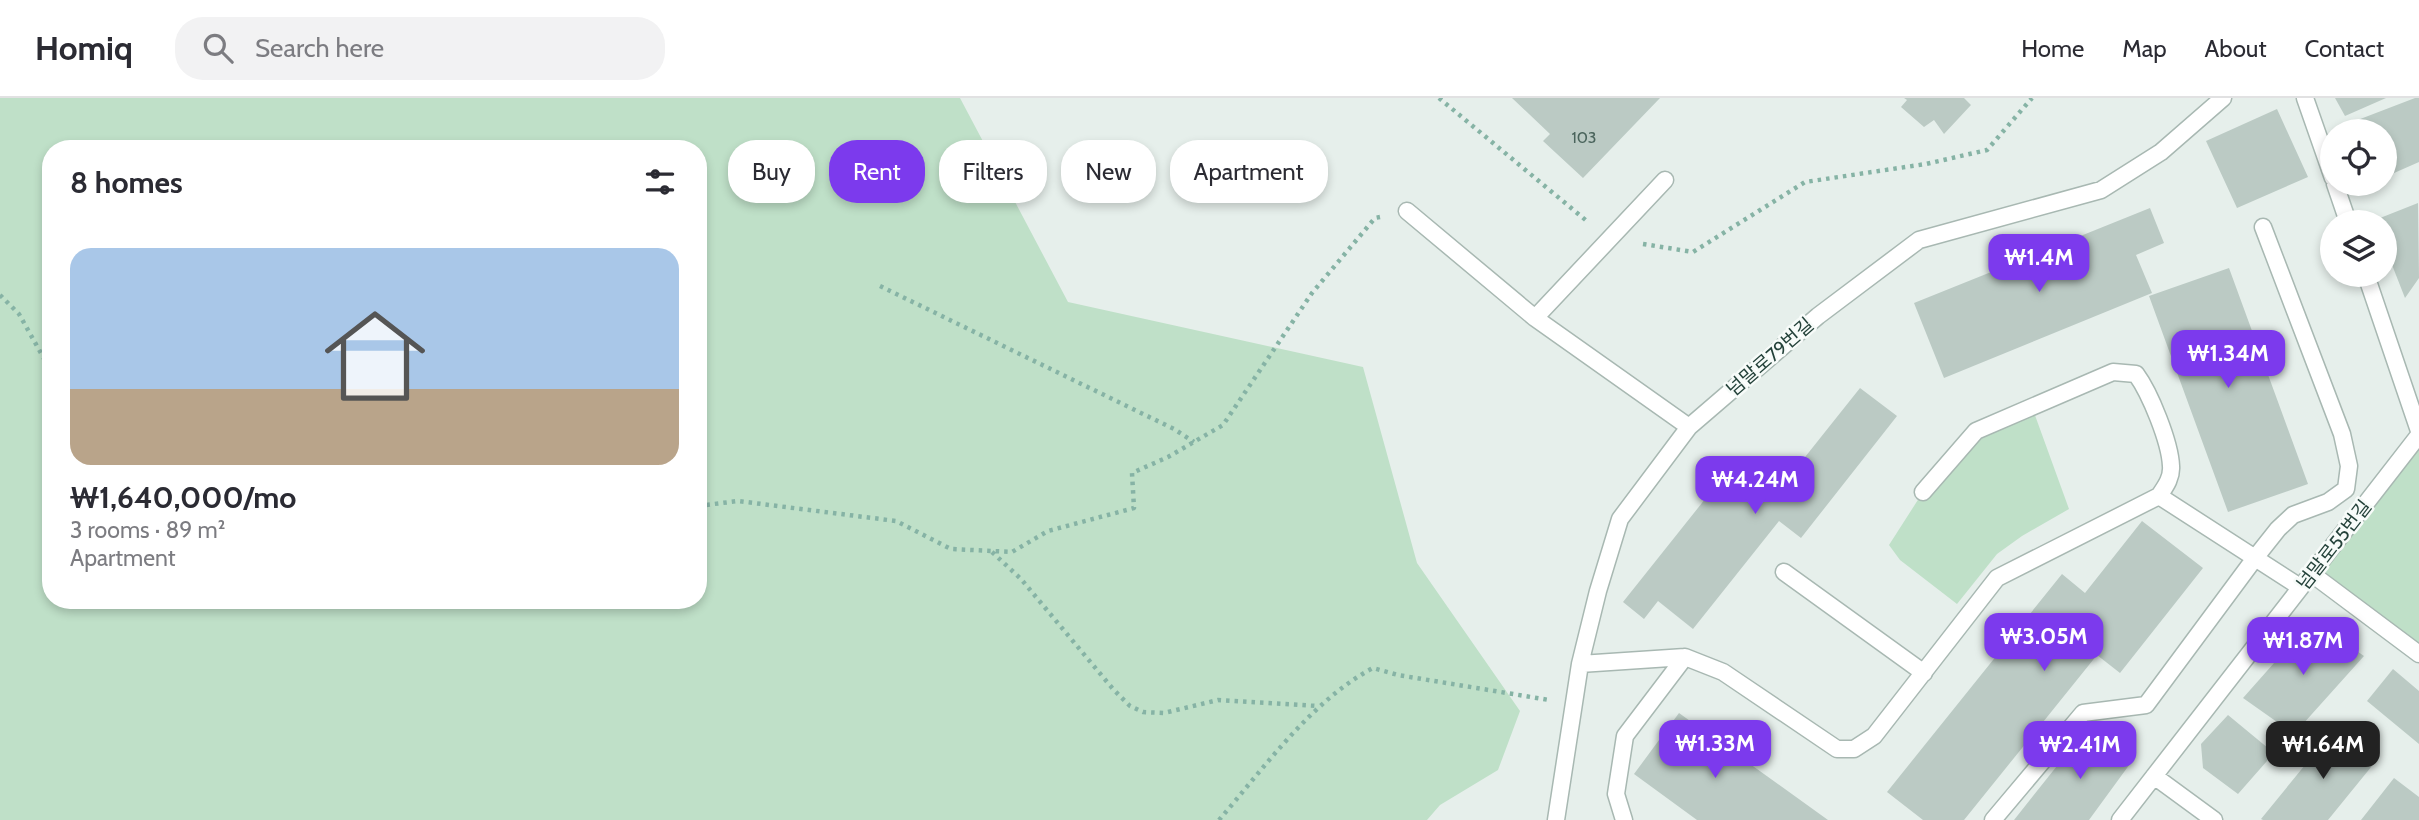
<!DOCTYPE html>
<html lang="en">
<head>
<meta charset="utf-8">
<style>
  body { margin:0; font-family:Cabin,"Noto Sans KR",sans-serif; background:#f2f2f3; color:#2b2b33; height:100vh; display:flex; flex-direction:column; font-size:26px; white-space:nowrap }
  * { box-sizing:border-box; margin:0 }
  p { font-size:23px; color:#7c7c81 }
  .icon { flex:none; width:38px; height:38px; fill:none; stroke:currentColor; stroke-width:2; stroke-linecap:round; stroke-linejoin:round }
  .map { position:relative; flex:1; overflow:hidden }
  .drawer { position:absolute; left:42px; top:42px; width:665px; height:469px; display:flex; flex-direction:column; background:#fff; border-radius:28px; box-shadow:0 4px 10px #0003 }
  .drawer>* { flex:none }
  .top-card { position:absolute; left:728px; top:42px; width:665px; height:63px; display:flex; gap:14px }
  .fabs { position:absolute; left:2320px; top:21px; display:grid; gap:14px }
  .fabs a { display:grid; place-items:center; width:77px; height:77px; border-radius:50%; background:#fff; box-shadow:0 4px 10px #0003; font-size:35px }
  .price { position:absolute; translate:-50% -60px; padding:0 16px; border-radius:14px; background:#7c3aed; color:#fff; font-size:23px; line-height:46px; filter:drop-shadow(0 2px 4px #0008) }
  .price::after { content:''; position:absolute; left:50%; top:42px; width:21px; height:16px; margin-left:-10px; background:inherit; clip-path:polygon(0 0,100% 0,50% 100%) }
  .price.on { background:#222; color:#fff }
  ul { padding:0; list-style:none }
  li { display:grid; align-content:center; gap:14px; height:371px; padding:0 28px }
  li span { display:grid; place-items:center; height:217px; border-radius:21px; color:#555 }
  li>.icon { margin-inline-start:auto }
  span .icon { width:126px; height:126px; fill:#fffc; stroke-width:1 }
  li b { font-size:30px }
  h2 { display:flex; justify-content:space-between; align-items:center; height:84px; padding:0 28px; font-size:30px }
  .chip { padding:0 24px; border-radius:28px; background:#fff; box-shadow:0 4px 10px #0003; font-size:24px; line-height:63px }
  .chip.on { background:#7c3aed; color:#fff }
  header { display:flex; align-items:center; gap:42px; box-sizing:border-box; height:98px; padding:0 35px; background:#fff; border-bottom:2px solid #e1e1e2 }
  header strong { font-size:33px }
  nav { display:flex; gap:38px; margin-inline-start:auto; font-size:24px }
  .search { width:490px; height:63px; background:#f2f2f3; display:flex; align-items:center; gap:18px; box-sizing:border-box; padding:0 24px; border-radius:28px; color:#7c7c81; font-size:26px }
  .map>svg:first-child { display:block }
  .green { fill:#bfe0c8; fill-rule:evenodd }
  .building { fill:#bbcac4 }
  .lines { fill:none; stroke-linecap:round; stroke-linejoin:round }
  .service-casing { stroke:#a8b8b2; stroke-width:19 }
  .path { stroke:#86b3a5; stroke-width:4.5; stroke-dasharray:3.5 5; stroke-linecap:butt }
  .service { stroke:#fff; stroke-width:16 }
  .labels { text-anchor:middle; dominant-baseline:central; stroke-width:5; stroke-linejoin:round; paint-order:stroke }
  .number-label { font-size:16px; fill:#4a645c }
  .street-label { font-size:19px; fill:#24423a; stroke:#f7fbf9 }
</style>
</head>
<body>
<header>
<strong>Homiq</strong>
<div class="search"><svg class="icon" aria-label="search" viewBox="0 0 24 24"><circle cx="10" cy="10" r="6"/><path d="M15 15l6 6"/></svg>Search here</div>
<nav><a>Home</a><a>Map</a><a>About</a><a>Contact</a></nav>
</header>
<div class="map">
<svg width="2419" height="722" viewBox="0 0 2419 722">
  <rect width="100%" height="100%" fill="#e6efeb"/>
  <path class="green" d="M0 0H960L1068 204 1363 269 1417 465 1520 613 1498 672 1440 707 1427 722H0ZM51 51H698V502H51Z
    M2032 309 2069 411 2022 438 1997 456 1957 506 1900 462 1889 447 1923 394 1976 333Z
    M2419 337V556L2312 476Z"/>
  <path class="building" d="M1512 0H1660L1583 80 1543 43 1550 36Z
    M1904 0H1964L1971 7 1944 36 1934 22 1924 29 1901 9 1907 2Z
    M2335 0H2386L2345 18Z
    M2415 0H2419V64L2385 79V33H2343L2342 28Z
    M2277 11 2308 79 2237 110 2206 43Z
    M2418 105 2419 180 2405 200 2385 149V124H2376L2375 122Z
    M2150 110 2164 145 2136 157 2152 195 1944 280 1914 205Z
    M2229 170 2308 386 2228 414 2149 198Z
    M1860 290 1897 318 1801 440 1779 423 1693 531 1658 503 1644 521 1623 504 1737 361 1778 393Z
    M2142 423 2203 470 2120 575 2097 557 1964 722H1923L1887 694 2062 476 2085 495Z
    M2312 522 2364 558 2294 636 2243 600Z
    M2393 571 2419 593V646L2367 603Z
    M1679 615 1828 722H1697L1634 676Z
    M2228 617 2274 655 2238 696 2203 670 2201 646Z
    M2336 629 2376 663 2328 722H2263L2261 721Z
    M2084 634H2102L2135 659 2089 722H2014Z
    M2394 680 2419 699V722H2361Z"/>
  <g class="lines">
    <g class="service-casing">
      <path id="service" d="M2305 0 2333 80
        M2335 86 2348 124
        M1407 113 1535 220 1689 329
        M2366 177 2419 333
        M1535 220 1665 82
        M2159 398 2300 489
        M1784 474 1924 575
        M2312 476 2419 556
        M1580 566 1685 559 1723 574 1837 651H1854L1874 638 1997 480 2159 398C2165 389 2172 380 2171 368 2170 344 2150 295 2136 276L2113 274 1976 333 1923 394
        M2154 678 2214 722
        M1556 722 1580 566 1598 493 1620 421 1689 329 1818 218 1919 142 2101 92 2161 54 2223 0
        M1624 722 1616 696 1625 638 1685 559
        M1993 722 2083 615 2146 607 2255 460 2278 431 2293 417 2328 404 2346 391 2349 368 2342 336 2263 129
        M2120 722 2419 337"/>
    </g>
    <path class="path" d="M1439 0 1588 124
      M1643 146 1693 154 1805 84 1926 66 1987 52 2032 0
      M880 188 1174 331 1194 344
      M0 197 19 216 51 273
      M698 408 738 403 896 423 951 451 1012 454 1048 433 1134 410 1132 375 1168 359 1223 327 1312 195 1375 120 1380 119
      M992 454 1021 481 1113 591 1130 608 1143 614 1164 615 1218 602 1317 608
      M1219 722C1264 670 1312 602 1373 570L1398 577 1549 602"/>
    <use href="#service" class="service"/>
  </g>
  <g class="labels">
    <g class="number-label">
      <text x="1584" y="39">103</text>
    </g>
    <g class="street-label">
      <text transform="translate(1770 259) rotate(-41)">넘말로79번길</text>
      <text transform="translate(2334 447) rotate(-52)">넘말로55번길</text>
    </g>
  </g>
</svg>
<div class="fabs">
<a><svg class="icon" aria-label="locate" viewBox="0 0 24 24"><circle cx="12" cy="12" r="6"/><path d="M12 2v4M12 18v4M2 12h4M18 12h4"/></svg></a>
<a><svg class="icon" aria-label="layers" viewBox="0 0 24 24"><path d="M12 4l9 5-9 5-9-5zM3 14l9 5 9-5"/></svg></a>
</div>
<b class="price" style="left:2039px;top:196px">₩1.4M</b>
<b class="price" style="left:2228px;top:292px">₩1.34M</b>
<b class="price" style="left:1755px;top:418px">₩4.24M</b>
<b class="price" style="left:2044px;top:575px">₩3.05M</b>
<b class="price" style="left:2303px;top:579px">₩1.87M</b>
<b class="price" style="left:1715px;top:682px">₩1.33M</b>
<b class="price" style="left:2080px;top:683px">₩2.41M</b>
<b class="price on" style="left:2323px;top:683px">₩1.64M</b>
<div class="top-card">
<a class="chip">Buy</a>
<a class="chip on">Rent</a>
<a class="chip">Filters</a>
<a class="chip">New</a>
<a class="chip">Apartment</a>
</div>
<section class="drawer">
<h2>8 homes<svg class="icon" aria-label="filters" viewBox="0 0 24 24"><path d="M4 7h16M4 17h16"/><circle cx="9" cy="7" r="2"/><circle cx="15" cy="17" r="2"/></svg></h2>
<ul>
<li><span style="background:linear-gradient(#a9c7e8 65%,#b9a48a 0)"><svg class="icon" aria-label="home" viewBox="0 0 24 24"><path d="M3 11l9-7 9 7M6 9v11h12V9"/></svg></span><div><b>₩1,640,000/mo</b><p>3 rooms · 89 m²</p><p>Apartment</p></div></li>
</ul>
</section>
</div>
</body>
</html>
